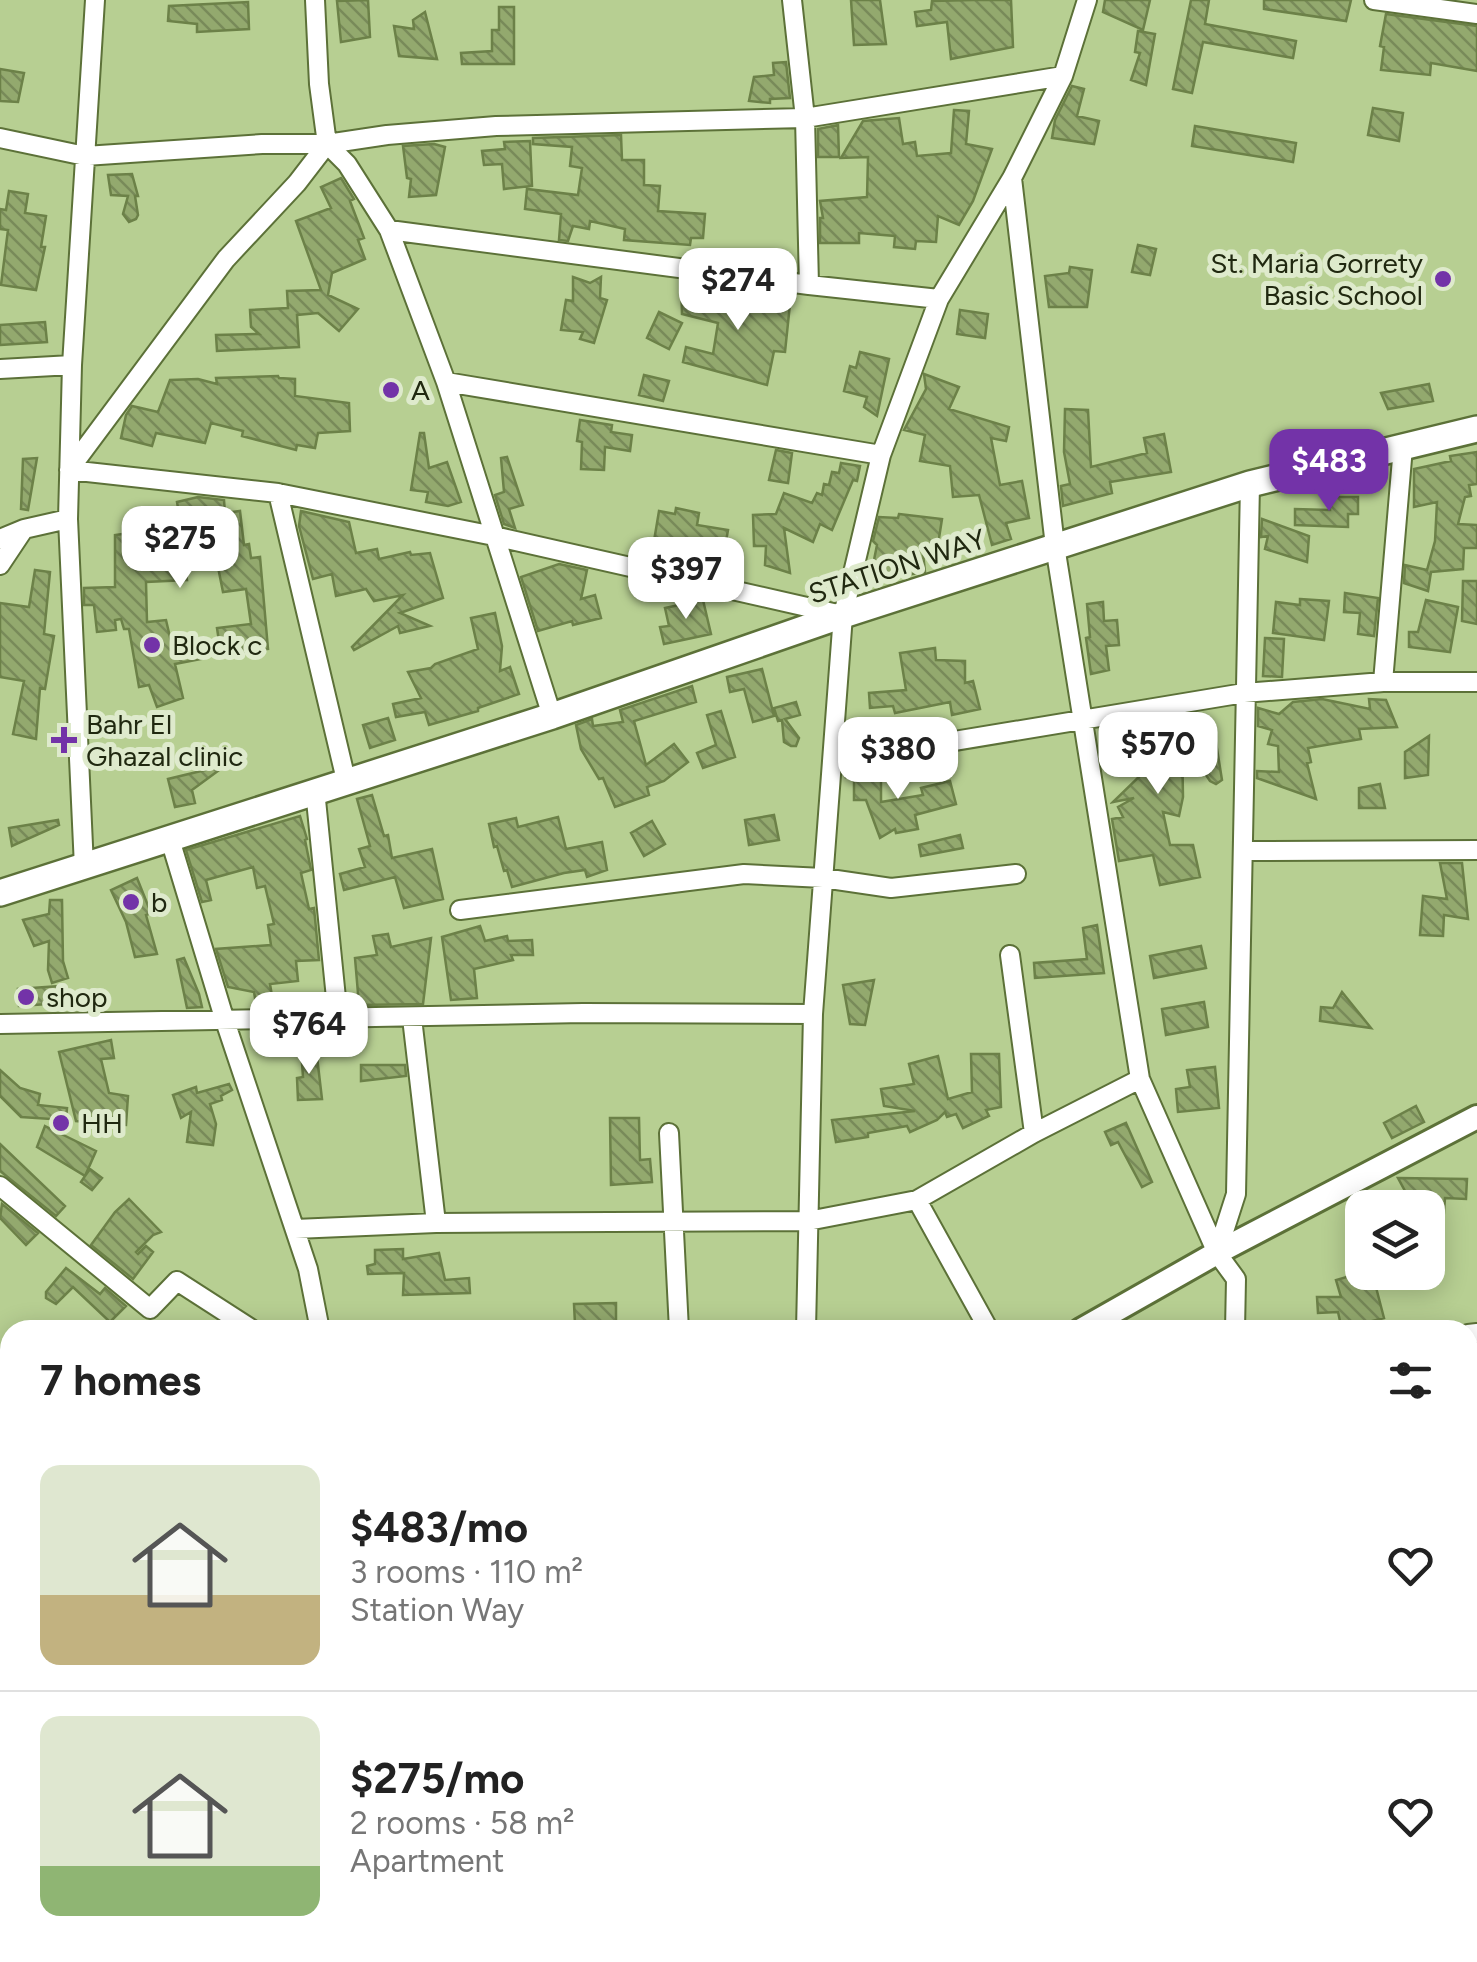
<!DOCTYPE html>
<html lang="en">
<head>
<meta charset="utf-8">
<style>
  body { margin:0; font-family:Figtree,sans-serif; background:#f2f2f2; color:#222; height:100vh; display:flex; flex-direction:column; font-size:38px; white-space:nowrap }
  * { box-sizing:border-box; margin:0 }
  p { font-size:32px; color:#767676 }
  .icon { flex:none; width:55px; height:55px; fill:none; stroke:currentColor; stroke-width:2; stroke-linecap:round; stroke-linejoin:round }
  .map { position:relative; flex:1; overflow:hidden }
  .sheet { position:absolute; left:0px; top:1320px; width:1478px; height:642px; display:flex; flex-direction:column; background:#fff; border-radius:30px 30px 0 0; box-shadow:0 5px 25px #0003 }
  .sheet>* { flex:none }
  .controls { position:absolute; left:1345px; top:1190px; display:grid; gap:20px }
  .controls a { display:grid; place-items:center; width:100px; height:100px; border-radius:20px; background:#fff; box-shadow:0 5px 25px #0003; font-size:50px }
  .price { position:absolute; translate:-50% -85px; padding:0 22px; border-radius:20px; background:#fff; color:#222; font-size:32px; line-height:65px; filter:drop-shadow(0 2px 5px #0008) }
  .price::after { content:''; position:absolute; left:50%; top:60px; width:30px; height:22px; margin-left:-15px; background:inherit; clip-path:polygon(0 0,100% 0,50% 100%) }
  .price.on { background:#7333a8; color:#fff }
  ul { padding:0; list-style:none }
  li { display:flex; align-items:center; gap:30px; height:250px; padding:0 40px }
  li+li { border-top:2px solid #e0e0e0 }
  li span { display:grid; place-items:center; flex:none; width:280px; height:200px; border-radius:20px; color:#555 }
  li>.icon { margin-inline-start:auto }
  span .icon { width:120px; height:120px; fill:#fffc; stroke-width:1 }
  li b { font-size:42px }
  h2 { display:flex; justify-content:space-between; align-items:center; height:120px; padding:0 40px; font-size:42px }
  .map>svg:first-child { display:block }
  .building { fill:url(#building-back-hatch); stroke:#6c8148; stroke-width:2.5 }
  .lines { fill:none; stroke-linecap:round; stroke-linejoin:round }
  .minor-casing { stroke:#5c7138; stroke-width:22 }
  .tertiary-casing { stroke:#5c7138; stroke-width:28 }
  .secondary-casing { stroke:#5c7138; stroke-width:30 }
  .minor { stroke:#fff; stroke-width:18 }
  .tertiary { stroke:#fff; stroke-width:22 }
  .secondary { stroke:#fff; stroke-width:25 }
  .poi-dot { fill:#7333a8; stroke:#deeacc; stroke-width:4 }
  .labels { text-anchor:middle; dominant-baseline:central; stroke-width:10; stroke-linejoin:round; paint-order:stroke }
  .poi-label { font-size:28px; fill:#202810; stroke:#deeacc; text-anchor:start }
  .street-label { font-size:28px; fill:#202810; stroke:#deeacc }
</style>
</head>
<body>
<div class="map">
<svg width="1477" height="1962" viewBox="0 0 1477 1962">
  <defs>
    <pattern id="building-back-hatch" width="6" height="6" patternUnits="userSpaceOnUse" patternTransform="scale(2.5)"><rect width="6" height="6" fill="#93a96e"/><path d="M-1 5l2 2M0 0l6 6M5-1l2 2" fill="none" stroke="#788a59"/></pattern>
  </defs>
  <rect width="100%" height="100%" fill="#b7cf92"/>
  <path class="building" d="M368 0 370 37 341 42 337 1Z
    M851 0H880L886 44 854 45Z
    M973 0H1011L1013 47 951 59 947 22 917 26 915 12 931 10 932 1Z
    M1105 0H1150L1143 30 1103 12Z
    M1191 0H1209L1205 24 1296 41 1293 58 1203 42 1192 93 1173 89Z
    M1264 0H1351L1346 21 1264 9Z
    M248 2 249 29 197 32V24L168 21 169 6Z
    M499 7H514V64H462L461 53 492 51V30H499Z
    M425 12 437 59 399 56 394 26 414 29 413 20Z
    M1386 14 1477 26V71L1431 63 1430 75 1381 70 1384 47 1380 46Z
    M1138 31 1155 34 1146 85 1131 80 1140 53 1135 52Z
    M786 62 790 98 770 99V103L749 101 754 77 774 75 773 63Z
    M0 69 24 73 18 102 0 101Z
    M1072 86 1084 89 1077 116 1099 121 1094 144 1052 138 1055 120Z
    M1373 108 1403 113 1399 141 1368 135Z
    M954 110 969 111 966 144 992 149 973 201 959 225 938 216 936 242 916 241 915 249 894 247 895 236 859 233V243H820V218H823L820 201 867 197 868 157 841 158 863 121 899 118 903 144 915 142 917 156 951 153Z
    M838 125 839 157H818V129Z
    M1195 126 1296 143 1293 162 1192 146Z
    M621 135 622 160H644V185L660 186 658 211 705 214 703 238H691L690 245 624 240 625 229 590 221 589 229 573 226 568 241 559 240 561 214 525 209 527 189 578 195 582 168 570 166 572 147 533 144V138Z
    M530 141 532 186 504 189 502 164 484 165 482 151 505 149 504 142Z
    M434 144 445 147 436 195 409 197 411 179 407 178 403 146Z
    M132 174 138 196H135L138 215 136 219 129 222 123 214 128 196 111 195 108 175Z
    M341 178 354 199 350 201 364 238 358 240 365 259 332 273 328 295 358 309 339 331 318 313 297 315 299 347 217 351 216 335 259 334 251 327 250 310 288 308 287 291 321 290 296 221 331 208 321 187Z
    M9 191 28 194 25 213 46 216 41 247H45L36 290 1 285 8 230 0 229V209L6 210Z
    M1138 245 1156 249 1150 275 1132 272Z
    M1070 267 1092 270 1087 307H1049L1045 276 1069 273Z
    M573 277 590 283 601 277 600 298 607 300 594 343 580 339 583 332 561 330 566 300 573 301Z
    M681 281 691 282 695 290 737 299 738 296 790 304 785 352 774 351 767 385 683 362 686 347 713 354 718 323 682 314Z
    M960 310 988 314 985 338 957 334Z
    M659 312 682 323 669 349 647 338Z
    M45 322 47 342 0 345V325Z
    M860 352 889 359 877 416 864 407 867 397 844 391 850 366 856 368Z
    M924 374 959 387 949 409 1009 427 1006 441 991 438 1000 485 1022 481 1029 518 1006 523 1011 539 992 545 979 495 953 497 950 466 920 461 925 435 904 430 926 389Z
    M644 375 669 381 663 401 639 395Z
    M278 376 279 378 295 379V396L349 403 350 431 318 433 315 448 297 445 296 450 242 436 243 431 211 423 205 443 156 433 152 446 121 438 126 415 132 406 158 412 170 380 198 379 217 384 216 378Z
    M1429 384 1433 401 1423 403 1388 409 1381 393Z
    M1065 409 1088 410 1091 467 1147 453 1144 438 1164 434 1171 472 1110 482 1112 493 1063 506 1061 486 1070 484 1064 452Z
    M580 420 612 425 611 432 632 435 630 451 605 447 604 470 581 469 582 442 577 441Z
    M420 433H424L429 468 447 462 461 502 448 506 426 502 428 492 411 490Z
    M776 450 792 453 788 483 769 480Z
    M1477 452V484L1469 485 1471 496 1465 497 1458 524 1477 525V548H1464L1463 569 1431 572 1428 591 1404 583 1405 565 1427 570 1435 541 1437 502 1414 507V469L1451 461 1450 456Z
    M507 457 523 505 509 509 515 528 504 524 495 495 504 492 501 458Z
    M37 458 28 510 21 509 23 459Z
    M841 463 860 466 857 481 853 480 832 530 820 524 813 542 784 528 790 573 765 565 766 546H754L753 515 776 514 784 493 812 503 817 493 822 495 824 484 829 485 832 472 839 473Z
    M198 497 224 500 225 513 240 511 244 545 249 544 251 558 260 557 268 649 221 655 217 628 251 624 246 589 223 592 214 547 183 551 187 580 146 582 147 622 166 620 173 650 205 649 206 658 175 664 183 698 157 707 149 685 139 687 129 629H124L121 619 115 620 116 630 97 632 94 605H84V588L115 587V535L130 533 135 563 166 562 162 526 146 529 143 513 178 508 177 502Z
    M1330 497H1358V514H1348V527L1295 525V509L1330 510Z
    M676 508 699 513 697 525 728 530 724 553 708 550 706 564 691 562 692 547 654 541 659 511 675 514Z
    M301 511 349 522 356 553 377 549 379 559 410 552 411 555 430 553 443 598 400 613 430 626 400 633 398 626 354 650 352 647 403 595 374 601 366 589 336 596 332 574 313 579 299 526Z
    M899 514 942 519 937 551 923 553 925 572 888 578 871 575 877 545 873 541 879 517 898 518Z
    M1262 519 1309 536 1307 562 1265 549 1268 536 1261 537Z
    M559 564 587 570 581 599 595 595 601 618 573 625 572 621 538 631 521 577Z
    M35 570 50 572 44 634 54 636 45 689 40 688 36 739 13 734 24 681 0 677V603L29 607Z
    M1463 581H1477V624L1462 621Z
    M1345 593 1378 598 1374 636 1358 634 1360 613 1344 612Z
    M1300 599 1329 601 1324 640 1273 633 1276 602 1300 605Z
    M703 600 711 634 664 644 660 627 669 626 665 608Z
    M1426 600 1458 607 1450 652 1409 647V632H1418Z
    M1103 602 1104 621 1117 620 1119 645 1106 646 1109 670 1091 674 1086 638 1090 637 1087 604Z
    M495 613 502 646 500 671 510 667 519 694 478 708V711L429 725 425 712 396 717 393 704 421 698 408 672 431 668 435 664 478 649 471 618Z
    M1265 638 1284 639 1282 677 1263 676Z
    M935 648 936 660 965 661V683L973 681 980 709 952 715 950 702 895 713 893 706 870 708 869 693 906 690 900 653Z
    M762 669 774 716 753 722 744 689 730 692 727 677Z
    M692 686 696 702 634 721 646 765 674 744 688 762 664 781 647 787 649 795 615 807 603 778 599 779 581 749 576 725 592 719 593 726 623 722 620 710Z
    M1322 699 1370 709 1369 699 1386 700 1397 727 1359 729 1361 739 1308 748 1311 762 1307 763 1316 799 1257 778V771L1279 772 1278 746 1268 744 1272 730 1258 726V708L1279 714 1293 702Z
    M796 702 800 715 785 719 799 738 796 746H791L784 742 782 720 778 721 774 708Z
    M721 711 735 757 703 768 697 753 716 745 707 715Z
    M388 718 395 740 370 748 363 725Z
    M1109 728 1175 738 1214 730 1222 780 1216 784 1210 781 1182 739 1183 797 1179 816 1163 812 1170 845H1193L1200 877 1160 885 1153 855 1119 861 1112 819 1123 817 1118 807 1134 798 1113 802 1142 774 1126 772 1129 756 1105 761Z
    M1429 736 1428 775 1405 778V752Z
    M226 765 192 790 195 803 175 807 168 779Z
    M881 767V802L923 795 921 788 950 781 956 804 915 815 918 829 896 833 895 829 880 838 866 800H854V776L846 777V772Z
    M1380 784 1385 808H1359V788Z
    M372 795 384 836 388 835 392 858 432 849 443 899 404 908 395 877 344 890 340 874 365 867 359 849 370 846 357 799Z
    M774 815 779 840 749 845 745 820Z
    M300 816 307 839 305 840 311 870 301 873 309 909 314 908 319 960 296 961 298 981 270 984 273 1002 256 1004 254 992 228 987 216 949 271 945 268 925 274 924 265 886 257 888 253 867 206 880 211 900 202 902 186 850Z
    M558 817 566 849 602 842 607 870 587 877 585 870 564 873 512 887 507 870 504 871 497 846 494 847 489 824 516 818 518 827Z
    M58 820 59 825 12 846 9 828Z
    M652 821 665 844 644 856 631 833Z
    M960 835 963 848 921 856 919 845Z
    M1440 863H1462L1468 919 1444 915 1443 936 1420 935 1423 896 1447 899Z
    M137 878 151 913 146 915 157 954 135 957 126 922 111 890Z
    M50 900H62L63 961 68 978 52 983 48 970 49 941 34 946 23 920 49 914Z
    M1097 925 1104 973 1035 978 1034 963 1087 959 1083 928Z
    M480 926 485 941 507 936 508 941 532 940 533 955H511L513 960 474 969 477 998 451 1000 442 937Z
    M388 934 391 947 431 938 423 1004 359 1005 355 958 377 955 373 936Z
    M1201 946 1206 968 1154 978 1150 956Z
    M184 958 199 994 202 1007 187 1008 177 960Z
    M874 980 865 1025 850 1024 843 985Z
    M59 986 63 1003 19 1006 18 989Z
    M1342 992 1371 1028 1320 1021 1321 1007 1333 1008Z
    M1204 1002 1208 1027 1166 1035 1162 1009Z
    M111 1040 114 1058 101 1059 109 1093 128 1096 126 1125 76 1121 59 1052Z
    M316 1048 322 1099 298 1100 297 1078 303 1077 301 1049Z
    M971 1054H999L1001 1107 986 1110 989 1116 963 1128 956 1114 947 1117 945 1112 937 1120 910 1132 907 1126 868 1133V1137L836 1142 832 1120 915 1111 884 1106 881 1089 914 1084 909 1064 938 1056 948 1099 972 1092Z
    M361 1065H405L406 1076 361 1081Z
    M1215 1067 1219 1108 1178 1112 1176 1089 1190 1087 1187 1070Z
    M0 1070 20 1088 40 1094 38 1105 67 1108 66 1120 21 1117 0 1096Z
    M229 1084 232 1090 221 1096 222 1100 210 1104 216 1124 213 1145 187 1142 191 1112 181 1118 173 1095 196 1087 197 1093Z
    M1416 1106 1424 1122 1392 1138 1384 1123Z
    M610 1118H639L640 1160 650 1159 652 1182 611 1185Z
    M1126 1123 1152 1182 1142 1187 1118 1142 1111 1145 1105 1132Z
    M45 1126 96 1151 85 1176 90 1169 102 1178 92 1190 81 1182 85 1176 37 1147Z
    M0 1144 65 1206 56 1216 0 1171Z
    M1398 1178 1467 1179 1466 1199 1445 1198 1442 1239 1428 1238V1193L1411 1202Z
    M129 1199 161 1232 153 1235 136 1252 138 1254 146 1246 153 1252 133 1279 91 1245 115 1212Z
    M2 1204 38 1233 26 1245 0 1218Z
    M403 1249V1259L439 1253 445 1280 469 1278 470 1293 403 1295 404 1273 368 1274 367 1266 375 1264V1250Z
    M66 1268 100 1294 105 1288 126 1306 110 1322 73 1287 56 1304 46 1298V1292Z
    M1364 1272H1372L1384 1318 1365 1323 1367 1330H1342L1338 1312 1318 1313 1317 1297H1341L1336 1280Z
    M616 1303V1323L575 1324 574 1304Z"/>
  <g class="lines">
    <g class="minor-casing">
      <path id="minor" d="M315 0 319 84 327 144 347 164 389 230 446 382 552 716
        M792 0 805 118 809 285
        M1374 0 1477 14
        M0 138 85 156 262 144H327
        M1012 178 1055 546 1140 1079 1217 1253 1236 1194 1250 484
        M389 230 809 285 939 299
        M0 369 72 365
        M446 382 881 455
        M69 470 226 259 297 183 327 144 387 135 496 126 805 118 1063 76
        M69 470 278 493 494 536 842 615
        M278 493 346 780
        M0 539 24 529 68 519
        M0 565 24 529
        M1383 682 1403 447
        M834 761 1244 693 1383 682H1477
        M315 790 338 1018
        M169 836 225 1021 308 1269 320 1330
        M1243 851 1477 850
        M84 867 68 519 72 365 95 0
        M460 910 744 874 823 878 891 888 1016 874
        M1010 955 1034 1133
        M412 1018 436 1223
        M0 1024 583 1013 813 1014
        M669 1133 679 1330
        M0 1186 150 1309 177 1281 253 1330
        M917 1200 989 1330
        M295 1229 436 1223 808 1221 917 1200 1034 1133 1140 1079
        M1217 1253 1236 1279 1235 1330
        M806 1330 813 1014 843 615 881 455 939 299 1012 178 1063 76 1087 0
        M1468 1334 1477 1333
        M1468 1615 1477 1614
        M0 1872 10 1880
        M604 1952 622 1962
        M779 1962V1952
        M1186 1962 1188 1952"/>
    </g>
    <g class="tertiary-casing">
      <path id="tertiary" d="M1081 1330 1222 1250 1477 1117
        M0 1519 10 1526
        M0 1903 10 1898
        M527 1952 535 1962"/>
    </g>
    <g class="secondary-casing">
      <path id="secondary" d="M0 893 552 716 843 615 1250 484 1477 429"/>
    </g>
    <use href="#minor" class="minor"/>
    <use href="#tertiary" class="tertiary"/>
    <use href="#secondary" class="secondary"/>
  </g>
  <g class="poi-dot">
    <circle cx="1443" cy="279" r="10"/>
    <circle cx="391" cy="390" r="10"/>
    <circle cx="152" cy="645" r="10"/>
    <path d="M59 725h10v10h10v10h-10v10h-10v-10h-10v-10h10z"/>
    <circle cx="131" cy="902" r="10"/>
    <circle cx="26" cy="997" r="10"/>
    <circle cx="61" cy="1123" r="10"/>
  </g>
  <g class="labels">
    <g class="poi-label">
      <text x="1423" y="263" text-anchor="end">St. Maria Gorrety<tspan x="1423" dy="32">Basic School</tspan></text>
      <text x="411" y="390">A</text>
      <text x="172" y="645">Block c</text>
      <text x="86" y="724">Bahr El<tspan x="86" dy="32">Ghazal clinic</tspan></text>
      <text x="151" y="902">b</text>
      <text x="46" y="997">shop</text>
      <text x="81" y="1123">HH</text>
    </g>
    <g class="street-label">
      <text transform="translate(897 566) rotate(-18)">STATION WAY</text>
    </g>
  </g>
</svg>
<div class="controls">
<a><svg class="icon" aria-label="layers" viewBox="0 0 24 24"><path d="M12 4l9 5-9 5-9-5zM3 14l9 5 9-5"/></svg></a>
</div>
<b class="price" style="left:738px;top:333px">$274</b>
<b class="price on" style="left:1329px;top:514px">$483</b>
<b class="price" style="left:180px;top:591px">$275</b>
<b class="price" style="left:686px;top:622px">$397</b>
<b class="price" style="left:1158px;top:797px">$570</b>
<b class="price" style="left:898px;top:802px">$380</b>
<b class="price" style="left:309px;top:1077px">$764</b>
<section class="sheet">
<h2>7 homes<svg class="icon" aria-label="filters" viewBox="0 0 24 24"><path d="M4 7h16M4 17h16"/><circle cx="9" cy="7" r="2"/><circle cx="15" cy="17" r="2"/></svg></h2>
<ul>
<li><span style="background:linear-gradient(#dfe7d0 65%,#c2b280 0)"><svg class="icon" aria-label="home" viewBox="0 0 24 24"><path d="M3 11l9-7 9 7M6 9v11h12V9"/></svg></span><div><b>$483/mo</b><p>3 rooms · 110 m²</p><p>Station Way</p></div><svg class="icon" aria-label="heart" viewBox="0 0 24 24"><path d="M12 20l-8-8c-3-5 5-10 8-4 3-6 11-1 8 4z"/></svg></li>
<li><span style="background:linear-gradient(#dfe7d0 75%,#8fb573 0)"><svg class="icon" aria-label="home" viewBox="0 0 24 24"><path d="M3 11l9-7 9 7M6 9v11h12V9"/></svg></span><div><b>$275/mo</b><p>2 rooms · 58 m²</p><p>Apartment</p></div><svg class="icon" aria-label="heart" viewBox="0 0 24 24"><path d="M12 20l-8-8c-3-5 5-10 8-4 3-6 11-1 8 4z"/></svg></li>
</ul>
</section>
</div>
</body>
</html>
